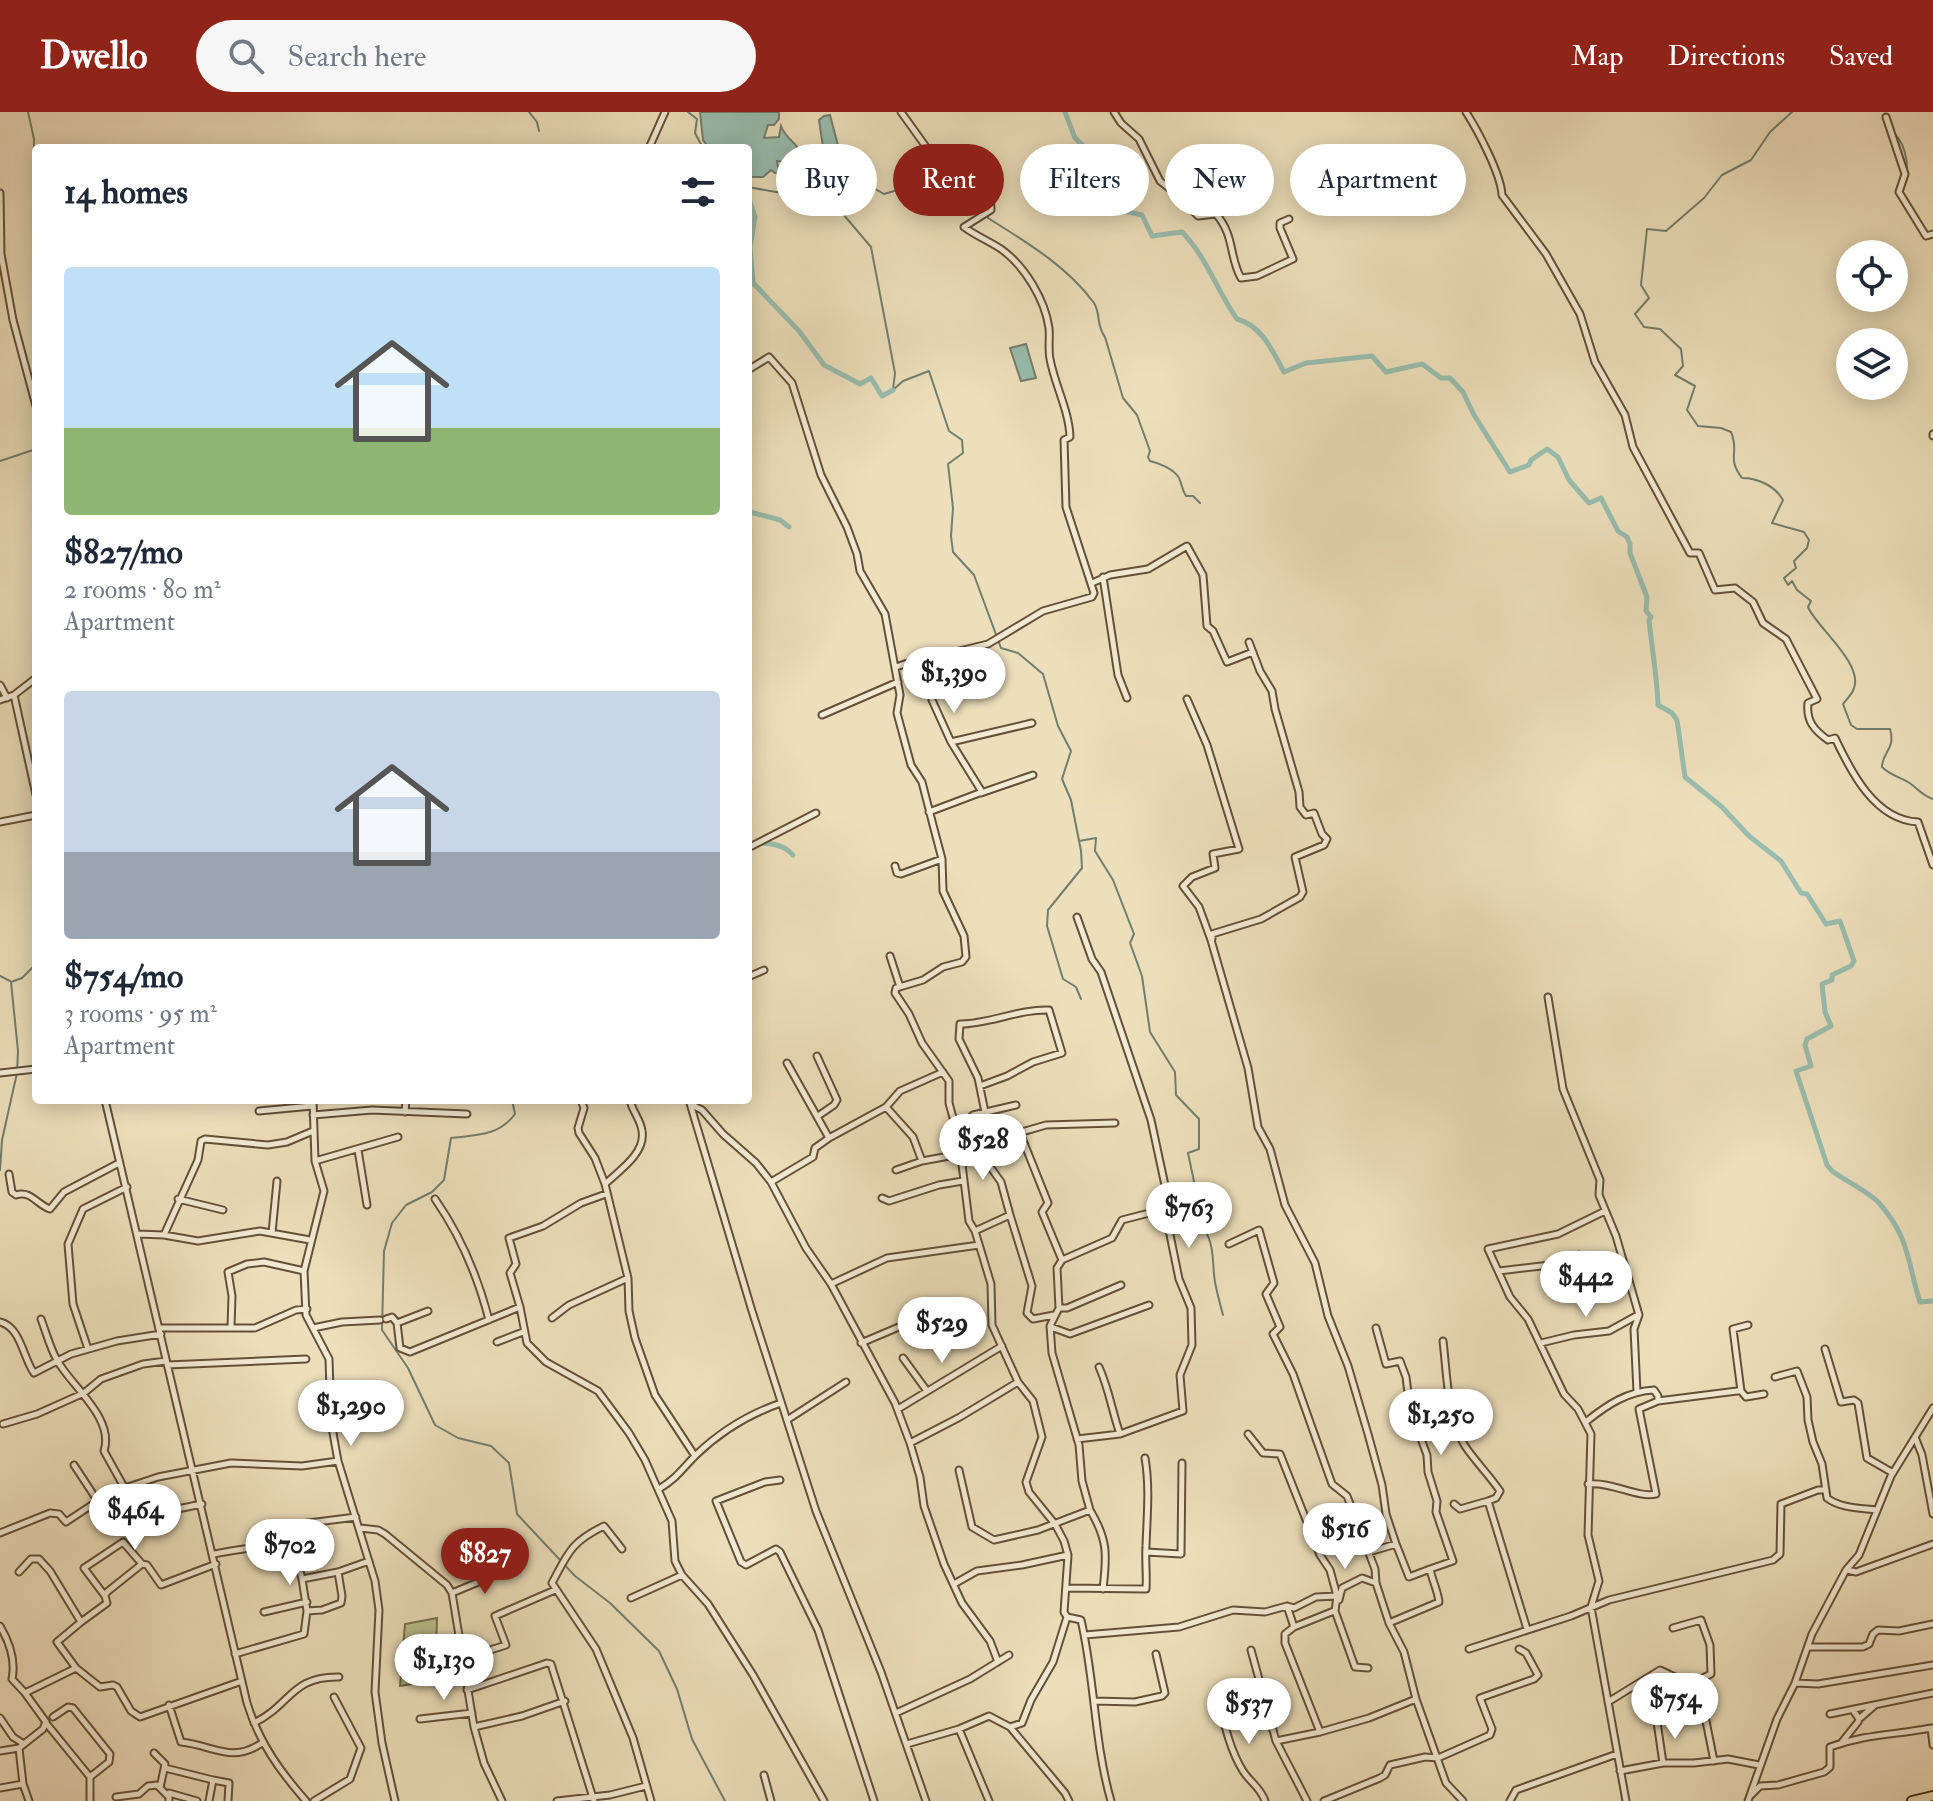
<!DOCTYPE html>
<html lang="en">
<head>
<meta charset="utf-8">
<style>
  body { margin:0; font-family:"IM FELL Double Pica",serif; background:#f6f6f7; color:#1f2937; height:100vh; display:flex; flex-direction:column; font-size:30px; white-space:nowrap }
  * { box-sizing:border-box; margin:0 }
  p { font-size:26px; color:#747a83 }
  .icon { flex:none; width:44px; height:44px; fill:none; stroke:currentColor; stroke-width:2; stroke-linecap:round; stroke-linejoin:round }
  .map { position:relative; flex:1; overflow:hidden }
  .side { position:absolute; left:32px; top:32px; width:720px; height:960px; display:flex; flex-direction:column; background:#fff; border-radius:8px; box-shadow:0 4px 20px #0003 }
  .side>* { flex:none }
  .guide { position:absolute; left:776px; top:32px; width:760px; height:72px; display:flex; gap:16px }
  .tools { position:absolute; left:1836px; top:128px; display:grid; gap:16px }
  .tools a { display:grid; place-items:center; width:72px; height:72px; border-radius:50%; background:#fff; box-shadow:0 4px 20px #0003; font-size:40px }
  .price { position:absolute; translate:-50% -68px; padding:0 18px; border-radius:28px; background:#fff; color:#222; font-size:26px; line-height:52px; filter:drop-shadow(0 2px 4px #0008) }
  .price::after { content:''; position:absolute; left:50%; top:48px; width:24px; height:18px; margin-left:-12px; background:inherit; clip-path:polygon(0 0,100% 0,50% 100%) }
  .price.active { background:#8f2418; color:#fff }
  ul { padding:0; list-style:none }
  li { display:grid; align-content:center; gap:16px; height:424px; padding:0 32px }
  li span { display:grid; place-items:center; height:248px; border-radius:8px; color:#555 }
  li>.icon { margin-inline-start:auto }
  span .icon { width:144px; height:144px; fill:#fffc; stroke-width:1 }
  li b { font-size:34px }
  h2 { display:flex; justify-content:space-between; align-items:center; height:96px; padding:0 32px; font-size:34px }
  .chip { padding:0 28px; border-radius:36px; background:#fff; box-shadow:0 4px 20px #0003; font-size:28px; line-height:72px }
  .chip.active { background:#8f2418; color:#fff }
  header { display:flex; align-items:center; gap:48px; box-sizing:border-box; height:112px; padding:0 40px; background:#8f2418; color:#fff }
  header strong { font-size:38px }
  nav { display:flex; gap:44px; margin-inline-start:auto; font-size:28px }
  .search { width:560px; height:72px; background:#f6f6f7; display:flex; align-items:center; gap:20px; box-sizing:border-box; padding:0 28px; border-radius:44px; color:#747a83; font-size:30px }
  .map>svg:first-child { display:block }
  .green { fill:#bbc18e; stroke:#79704e; stroke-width:2 }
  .water { fill:#99bdae; stroke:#727e6e; stroke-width:2 }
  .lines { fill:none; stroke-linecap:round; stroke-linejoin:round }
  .stream { stroke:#727e6e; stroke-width:2 }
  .canal { stroke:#99bdae; stroke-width:5 }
  .minor-casing { stroke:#645038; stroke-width:9 }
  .primary-casing { stroke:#37200d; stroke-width:12 }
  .minor { stroke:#f3ead3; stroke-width:5 }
  .primary { stroke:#eddfbb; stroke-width:8 }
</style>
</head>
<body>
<header>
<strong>Dwello</strong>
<div class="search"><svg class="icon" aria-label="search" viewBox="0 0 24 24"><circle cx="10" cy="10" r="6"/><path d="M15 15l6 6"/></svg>Search here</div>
<nav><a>Map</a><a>Directions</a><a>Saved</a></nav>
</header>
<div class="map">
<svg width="1933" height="1689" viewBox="0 0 1933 1689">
  <rect width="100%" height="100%" fill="#eddfbb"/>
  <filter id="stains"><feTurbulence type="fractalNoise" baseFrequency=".0025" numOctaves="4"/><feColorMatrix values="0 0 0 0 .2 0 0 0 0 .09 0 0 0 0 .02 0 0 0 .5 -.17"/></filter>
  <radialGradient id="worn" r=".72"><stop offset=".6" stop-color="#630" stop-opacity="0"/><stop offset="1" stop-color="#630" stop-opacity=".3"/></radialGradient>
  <path class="green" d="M437 1506 435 1568 400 1574 405 1512Z"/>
  <path class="water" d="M779 0V7L774 13H768L764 26 779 25 781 14C786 28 801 33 804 48L798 41 792 50 777 49 778 55 789 59 787 62 775 61 771 58 763 65H748V36H709L703 28 700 0Z
    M830 3 841 45 849 55 828 68 819 8 824 4Z
    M1026 232 1036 266 1021 269 1010 236Z"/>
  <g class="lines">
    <path class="stream" d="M28 0 34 27 33 83 36 95
      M529 0 537 10 539 19
      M688 0 697 7 695 21 703 36
      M1792 0 1770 20 1751 48 1722 63 1704 86 1666 119 1647 117 1641 173 1649 186 1635 202 1644 215 1660 217 1681 237 1683 254 1675 263 1695 274 1687 298 1698 314 1721 316 1731 320C1740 341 1726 345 1742 366 1758 366 1775 374 1783 388L1772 411 1804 420 1809 428 1807 436 1794 449 1796 456 1784 466 1788 473 1792 469 1797 478 1811 489 1808 495C1817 516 1863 551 1854 576 1853 581 1847 587 1843 592L1851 613 1857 617H1890C1896 637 1882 640 1882 655 1891 664 1901 665 1911 672 1919 678 1923 684 1933 687
      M1893 20C1909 35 1910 62 1902 81
      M748 75 787 82 813 83 855 69 863 70 884 82 911 74 917 68 958 56 983 78 988 106C1026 130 1067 154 1094 191 1101 202 1096 214 1105 225L1123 286 1137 303 1150 339 1148 345 1150 349C1159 351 1174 357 1179 366 1182 372 1182 378 1186 384H1193L1200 391
      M834 77 843 102 871 135 895 261 893 278 903 269 929 259 949 319 962 328 963 341 948 352 953 396 951 424 953 440 974 463 1001 536 1018 541 1043 562 1058 614 1071 639 1062 667 1071 688 1081 739 1082 756 1048 798 1047 814 1063 867 1076 875 1081 887
      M1906 86 1923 115
      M36 160V165
      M0 349 36 337
      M1079 729 1096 726 1095 739 1113 768 1134 822 1130 831 1142 864 1150 920 1175 960 1176 983 1199 1007V1037L1188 1041 1204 1117C1215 1133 1212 1152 1215 1170 1217 1181 1220 1192 1223 1203
      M0 864 10 869
      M512 988 515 1002C499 1024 476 1023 451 1026L444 1068 432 1080 406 1093 392 1111 384 1139 382 1218 408 1256 435 1313 458 1326 491 1334 509 1351 517 1402 575 1464 610 1491 659 1539 677 1577 692 1627 725 1689
      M0 1058 2 1028 17 961 18 939 11 870 22 866 36 852"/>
    <path class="canal" d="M1065 0 1075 26 1092 42 1097 75 1124 99 1142 103 1152 124 1182 120C1206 144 1217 179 1237 207 1262 214 1272 238 1284 260L1306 251 1372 244 1386 260 1422 252 1441 266H1450L1463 280 1474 303 1510 360 1529 353 1531 348 1547 337 1558 345 1569 368 1589 391 1601 386 1618 419 1627 425 1630 432V441L1647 485 1646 499 1651 505 1649 508C1652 537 1657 564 1658 593L1672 601 1677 608 1685 665 1722 695 1749 724 1781 749 1801 781 1807 782 1826 812 1840 809 1854 849 1851 854 1832 863V868L1822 872 1825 900 1831 914 1807 927 1805 933 1811 954 1796 959 1827 1053 1832 1059C1844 1068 1869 1080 1879 1091 1910 1126 1907 1149 1920 1190L1933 1189
      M748 84 755 105 750 135 753 171 799 219 824 253 860 272 871 266 882 284 893 278
      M748 387 750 400 780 408 789 415
      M748 732C764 730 782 730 793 743"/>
    <g class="minor-casing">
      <path id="minor" d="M1114 0 1121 11 1139 27 1160 69 1179 84 1198 104 1216 102C1235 124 1229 145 1241 166L1257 164 1293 147 1280 116V111L1289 107
        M1466 0C1478 19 1501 62 1502 83L1546 142 1580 202 1595 250 1625 303 1633 335 1690 441H1699L1715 478 1735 476 1753 490 1763 511 1786 527 1817 587 1808 591C1806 609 1814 618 1828 628L1835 626C1851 660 1875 708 1918 710L1933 753
        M1886 5 1905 62 1899 80 1926 124 1933 122
        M649 36 665 0
        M0 81 1 142 13 208 36 294
        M748 258 769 245 792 271 821 363 847 415 857 442 860 459 885 502 900 583 897 601 911 653 922 670 933 713 942 747 943 779 964 824 966 845 962 850 943 855 923 868 896 876 895 881 909 902 922 931 949 969V991L959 1028 969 1109 975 1119 991 1172 992 1213 1018 1270 1033 1289 1042 1325 1026 1370 1029 1380 1055 1412 1064 1429 1068 1443 1064 1500 1067 1505 1081 1508C1095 1568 1094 1630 1111 1689
        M1933 322V324
        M1103 465 1118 563 1127 586
        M1092 471 1110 463 1148 457 1187 434 1203 463 1207 514 1213 519 1227 550 1253 540
        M896 555 940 540 951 541 988 532 1043 499 1092 485 1094 481 1066 395 1064 328 1070 325C1069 298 1055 274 1050 247 1048 237 1050 226 1049 216 1045 188 1025 154 1001 137 989 129 976 124 964 115L991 98 990 78 957 45 935 43 929 39 901 0
        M0 573 7 586
        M14 583 36 683
        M1187 587 1207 633 1239 737 1213 742 1215 756 1192 765 1183 774 1199 795 1211 828 1248 956 1258 1015 1270 1037 1285 1093 1315 1151 1328 1204 1348 1254 1368 1322 1382 1373 1386 1402 1396 1432
        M0 588 14 583 36 566
        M932 588 951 630
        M822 603 898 570
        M981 681 1033 663
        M929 700 982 680 951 630 1032 611
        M0 710 36 703
        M748 736 816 701
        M895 754 897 761 901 762 942 747
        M1212 827V822L1261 807 1300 785 1303 780 1295 745 1324 733 1327 727 1322 722 1314 701 1306 703 1300 695 1299 680 1275 597 1272 579 1260 559 1249 530
        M890 844 900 875
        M748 865 764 858
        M1548 885 1563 977 1600 1068 1599 1083 1616 1124 1639 1203 1634 1217 1637 1280
        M817 944 837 988 834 993 818 1004
        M787 951 829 1026 886 995 913 1025 922 1049 960 1042
        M0 961 36 957
        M980 974 1007 964 1033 950 1062 941 1049 898C1018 897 990 912 960 912L959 927 978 966 985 1000
        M105 988 247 1591C259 1630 279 1658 306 1689
        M313 988 315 1049 324 1079 304 1159 306 1203 329 1247 331 1310 338 1349 375 1469 379 1498 375 1580 382 1631 395 1689
        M581 988 584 996 578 1016 579 1021 595 1046 605 1072 628 1166 629 1199 635 1226 655 1283 695 1344
        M689 988 752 1199 816 1399 881 1560 926 1689
        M692 993 702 998 723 1022 756 1051 771 1070 806 1136 831 1172 895 1291 910 1331 920 1365 924 1394 944 1452 962 1491 990 1529 998 1550
        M886 995 900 979 943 960
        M259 999 312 994
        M405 1000 406 988
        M313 1003 372 998 467 1002
        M958 1021 973 1003 1016 993
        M1020 1021 1048 1091 1042 1100 1062 1148
        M982 1030 991 1056 1001 1070 1010 1103
        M959 1033 991 1029 1046 1013 1115 1011
        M358 1038 367 1093
        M315 1049 398 1025
        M896 1058 922 1049
        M9 1062 12 1080 16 1083C31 1078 37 1093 50 1097L64 1080 119 1051
        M771 1070 813 1045 815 1036 829 1026
        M605 1072C619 1059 646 1041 642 1019 641 1008 632 999 630 988
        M882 1086 889 1089 939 1073 963 1069
        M178 1087 223 1098
        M435 1087C460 1123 478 1165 489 1208
        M1605 1099 1558 1122 1488 1137 1510 1185 1528 1207 1564 1282 1578 1297 1591 1322 1588 1423 1599 1469 1591 1495 1626 1689
        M975 1119 1010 1103 1032 1174 1027 1201 1033 1207 1054 1203
        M272 1121 277 1069
        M138 1122 164 1123 198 1129 260 1119 310 1128
        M164 1123 198 1048 201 1029 205 1027 268 1033 287 1030 313 1019
        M1229 1132 1259 1118 1274 1171 1266 1182 1280 1215 1273 1222 1293 1262 1332 1372 1347 1384 1375 1457 1376 1471 1389 1511 1404 1540 1416 1587 1446 1671 1463 1689
        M1499 1159 1550 1153 1579 1143
        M831 1172 887 1146 979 1133
        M520 1195 510 1161 516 1152 509 1126 543 1114 581 1091 606 1082
        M1059 1196H1067L1121 1173
        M552 1206 569 1193 628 1166
        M41 1207C46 1220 50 1236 57 1248 70 1273 115 1306 104 1339L124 1375
        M386 1207 392 1205 397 1211 400 1236 410 1240 520 1195 527 1231 546 1250 598 1279 629 1321 645 1348 672 1409 675 1449 682 1463 708 1492 753 1563 824 1689
        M0 1210C21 1215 23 1246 34 1261L71 1242 117 1229 161 1222
        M397 1211 428 1199
        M231 1215 232 1184 228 1160 247 1152 264 1150 304 1159
        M1051 1215 1070 1222 1149 1193
        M161 1216H255L296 1198 307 1197
        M313 1216 342 1210 380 1208
        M1376 1216 1386 1252 1400 1249 1406 1265 1410 1297 1427 1343 1428 1360 1437 1389 1436 1400 1453 1449 1430 1457
        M1443 1229C1447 1261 1447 1306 1465 1334 1475 1349 1489 1363 1500 1379L1496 1386 1488 1389
        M497 1230 523 1220
        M861 1231 913 1209 954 1202
        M1541 1231 1574 1223 1609 1219 1638 1203
        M88 1237 73 1192 68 1132 83 1097 127 1075
        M1825 1237 1841 1290 1854 1288 1858 1291 1867 1346 1893 1361
        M903 1246 927 1279
        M167 1253 306 1247
        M1099 1255C1109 1277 1112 1299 1120 1322
        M1775 1265 1797 1259 1807 1285 1808 1308 1813 1330 1822 1352 1827 1386C1840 1396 1860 1396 1876 1398
        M1741 1279 1733 1217 1748 1213
        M898 1297 1002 1234
        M787 1308 846 1270
        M1587 1309C1607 1293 1628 1279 1654 1278L1658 1284V1289L1737 1279H1741L1746 1285 1764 1282
        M3 1312 37 1302 84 1281 101 1267 143 1252 166 1249
        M1248 1322 1263 1341 1280 1342 1320 1443 1330 1458 1337 1484 1335 1499 1355 1555 1368 1556
        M1915 1325 1922 1343 1933 1402
        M1077 1327 1120 1322 1183 1299 1180 1263 1192 1233 1191 1196 1179 1167 1168 1113
        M910 1331 960 1305 1018 1270
        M74 1353 97 1388
        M959 1358 972 1415 994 1428 1038 1418 1090 1398 1082 1369 1079 1333 1052 1241 1050 1214 1059 1196 1057 1156 1062 1148 1112 1126 1122 1108 1165 1097 1169 1092 1151 1008 1101 860 1092 847 1077 805
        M780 1368 765 1370 716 1389 741 1450 746 1453 776 1437 780 1440 818 1518 874 1689
        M1588 1372C1614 1370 1636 1386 1656 1382L1639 1297 1658 1289
        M659 1377C678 1365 681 1358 696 1343 720 1320 749 1302 781 1291
        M1454 1392 1460 1397 1488 1389 1527 1517
        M1090 1398C1108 1428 1107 1443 1103 1477
        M138 1405 202 1392
        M360 1416 378 1418 385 1422 447 1473 452 1481 474 1615 484 1651 502 1689
        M0 1421 50 1401 59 1402 66 1410 110 1381 158 1365 231 1351 302 1354 338 1349
        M622 1437 604 1414C571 1430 568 1441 552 1471L596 1537 633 1626 651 1689
        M1146 1440 1181 1442 1182 1351
        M1369 1440 1396 1432 1409 1465 1430 1457C1432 1468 1438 1479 1439 1490L1389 1511
        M214 1442C231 1439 280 1428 293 1442 298 1448 300 1459 302 1467L338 1460 369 1449
        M294 1442 288 1418 293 1413 356 1405
        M84 1456 123 1430 142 1452
        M84 1456 105 1484
        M1847 1458 1856 1460 1933 1432
        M19 1460 31 1447H39L50 1459 81 1510 57 1530 76 1556
        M302 1467 307 1499
        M954 1472 977 1459 1022 1453 1068 1443
        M1066 1476 1146 1477C1147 1462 1145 1449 1146 1434 1147 1404 1150 1375 1145 1346
        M452 1481 507 1458
        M631 1486 682 1463
        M1339 1488 1342 1476 1362 1466 1376 1471
        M1287 1494 1294 1496 1316 1485 1337 1484
        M264 1500 307 1490
        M81 1510 107 1491 105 1484 107 1480 142 1452 147 1453 161 1473 216 1452
        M0 1514C10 1531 16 1548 12 1567L25 1581
        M1294 1515 1334 1499
        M1085 1523 1179 1515 1233 1498 1265 1500 1287 1494 1294 1515 1285 1522V1531L1320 1620 1276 1629 1307 1689
        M1808 1535H1863L1869 1532 1873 1522 1878 1518 1899 1519 1933 1512
        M1469 1537 1571 1504 1609 1488 1773 1448 1780 1442 1781 1392 1818 1378H1826
        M1251 1538 1276 1629
        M235 1542 304 1522 307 1499 322 1498 341 1491 342 1484 338 1460
        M465 1546 506 1533 495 1504 555 1478
        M1698 1569 1714 1649
        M1795 1571 1818 1572 1933 1553
        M467 1578 547 1551 551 1552 594 1689
        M1217 1581C1223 1606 1229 1637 1243 1659 1250 1670 1261 1676 1265 1689
        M1094 1589 1135 1590 1162 1584 1165 1581 1156 1542
        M1608 1590 1660 1558C1683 1568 1686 1575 1711 1562L1710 1533 1701 1508 1673 1516
        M169 1593 181 1630C213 1633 231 1652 262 1631
        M896 1601 970 1567 1009 1543
        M1830 1602 1933 1581
        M53 1605 68 1595 73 1596 110 1642 109 1650 90 1665V1689
        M0 1606 13 1625 24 1632
        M420 1607 472 1601
        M1859 1607 1874 1594
        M1657 1610 1663 1651
        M46 1611 90 1665
        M254 1611C291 1593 291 1564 339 1565
        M474 1615 522 1604 565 1589
        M1010 1615 1065 1681 1069 1689
        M959 1617 989 1689
        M1320 1620 1369 1606 1416 1587
        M1842 1630 1858 1610 1859 1607 1853 1598
        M907 1632 959 1617 989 1604 1010 1615 1022 1611 1031 1588 1053 1550 1067 1505
        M19 1636 43 1617 46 1610 25 1581 76 1556 100 1575 113 1573 117 1575 131 1599 140 1605 242 1569
        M0 1639 19 1636 23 1672 29 1689
        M154 1641 165 1652 160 1676
        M165 1656 213 1668
        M1620 1659 1663 1651H1694L1728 1647 1759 1653
        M764 1663 771 1689
        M0 1676 23 1672
        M1750 1684 1760 1674 1778 1673 1824 1660 1830 1655V1635C1865 1622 1895 1623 1931 1616L1933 1633
        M116 1685 139 1682 148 1674 157 1673 168 1684
        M169 1689V1681L197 1689
        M209 1689 213 1668 229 1671 228 1689
        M314 1689 350 1667 361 1636 334 1585
        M557 1689 610 1683 646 1674
        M1324 1689 1380 1666 1385 1663 1390 1653 1425 1645 1438 1646 1490 1623 1492 1617 1480 1586 1534 1567 1538 1563 1526 1541 1519 1537
        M1510 1689 1516 1678 1617 1642
        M1748 1689 1777 1607 1795 1571 1812 1522 1846 1458 1859 1443 1891 1364 1933 1296"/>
    </g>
    <g class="primary-casing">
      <path id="primary" d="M1912 1689 1933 1684"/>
    </g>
    <use href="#minor" class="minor"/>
    <use href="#primary" class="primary"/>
  </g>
  <rect width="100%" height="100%" filter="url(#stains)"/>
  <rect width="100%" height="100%" fill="url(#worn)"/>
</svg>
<div class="tools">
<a><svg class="icon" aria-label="locate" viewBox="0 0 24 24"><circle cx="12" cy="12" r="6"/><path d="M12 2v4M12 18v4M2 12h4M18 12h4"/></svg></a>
<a><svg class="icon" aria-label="layers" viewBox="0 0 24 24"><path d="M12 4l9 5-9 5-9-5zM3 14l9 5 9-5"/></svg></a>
</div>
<b class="price" style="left:954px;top:603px">$1,390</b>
<b class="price" style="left:983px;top:1070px">$528</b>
<b class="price" style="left:1189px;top:1138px">$763</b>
<b class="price" style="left:1586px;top:1207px">$442</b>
<b class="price" style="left:942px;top:1253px">$529</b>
<b class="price" style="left:351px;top:1336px">$1,290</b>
<b class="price" style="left:1441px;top:1345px">$1,250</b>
<b class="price" style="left:135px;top:1440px">$464</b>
<b class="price" style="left:1345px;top:1459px">$516</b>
<b class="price" style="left:290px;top:1475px">$702</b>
<b class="price active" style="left:485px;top:1484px">$827</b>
<b class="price" style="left:444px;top:1590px">$1,130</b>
<b class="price" style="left:1675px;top:1629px">$754</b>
<b class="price" style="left:1249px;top:1634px">$537</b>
<div class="guide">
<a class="chip">Buy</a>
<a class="chip active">Rent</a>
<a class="chip">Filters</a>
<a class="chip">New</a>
<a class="chip">Apartment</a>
</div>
<section class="side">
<h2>14 homes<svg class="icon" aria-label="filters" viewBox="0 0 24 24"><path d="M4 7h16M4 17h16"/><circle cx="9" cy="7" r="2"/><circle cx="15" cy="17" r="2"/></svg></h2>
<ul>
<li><span style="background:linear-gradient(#bfe0f5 65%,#8fb573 0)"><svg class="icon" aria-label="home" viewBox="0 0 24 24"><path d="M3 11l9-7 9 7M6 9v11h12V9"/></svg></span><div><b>$827/mo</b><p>2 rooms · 80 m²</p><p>Apartment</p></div></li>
<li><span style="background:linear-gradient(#c9d6e8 65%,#9aa5b1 0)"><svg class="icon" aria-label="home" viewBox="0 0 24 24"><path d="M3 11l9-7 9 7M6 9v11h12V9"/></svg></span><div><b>$754/mo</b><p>3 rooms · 95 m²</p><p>Apartment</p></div></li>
</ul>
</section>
</div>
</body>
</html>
